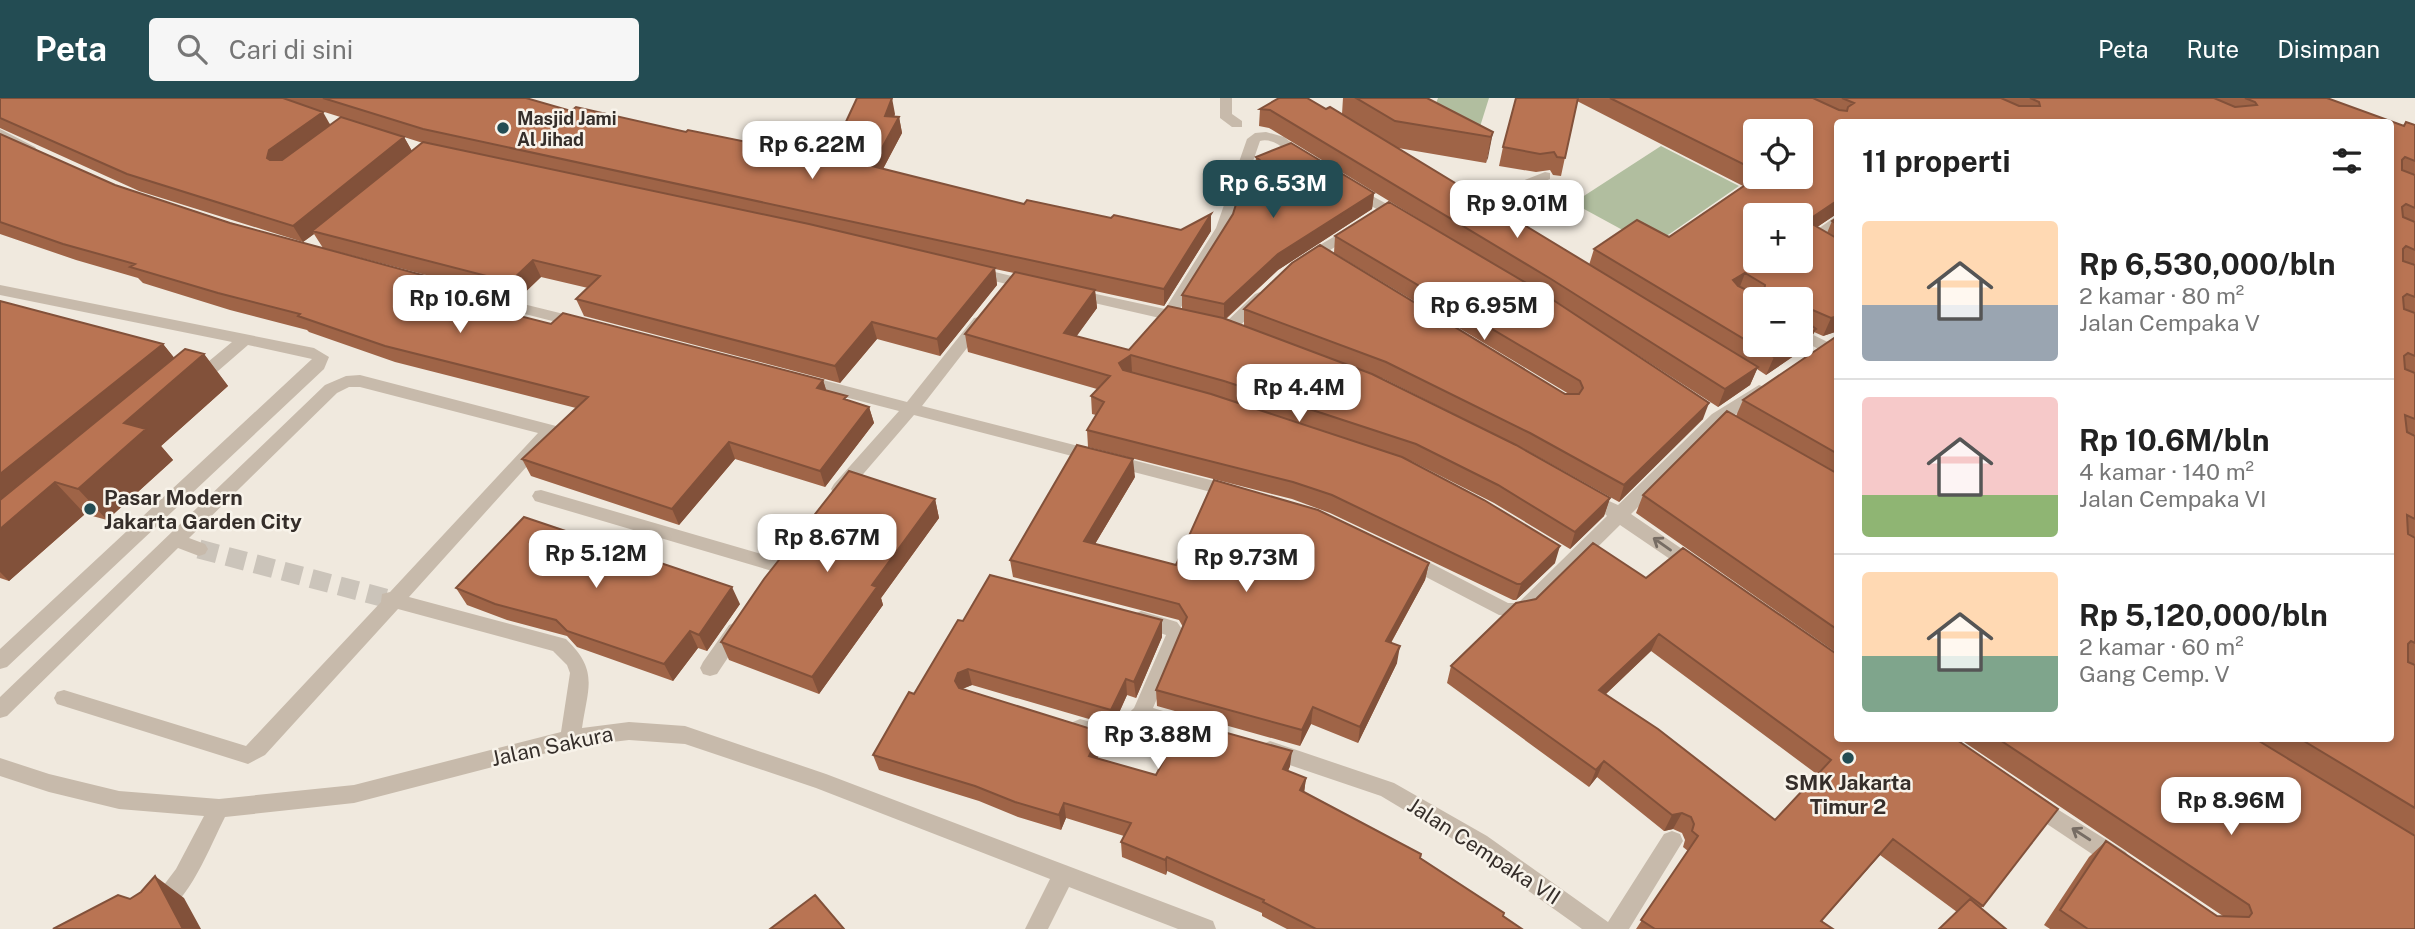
<!DOCTYPE html>
<html lang="id">
<head>
<meta charset="utf-8">
<style>
  body { margin:0; font-family:"Public Sans",sans-serif; background:#f6f6f6; color:#222; height:100vh; display:flex; flex-direction:column; font-size:26px; white-space:nowrap }
  * { box-sizing:border-box; margin:0 }
  p { font-size:23px; color:#767676 }
  .icon { flex:none; width:38px; height:38px; fill:none; stroke:currentColor; stroke-width:2; stroke-linecap:round; stroke-linejoin:round }
  .map { position:relative; flex:1; overflow:hidden }
  .details { position:absolute; left:1834px; top:21px; width:560px; height:623px; display:flex; flex-direction:column; background:#fff; border-radius:7px; box-shadow:0 4px 10px #0003 }
  .details>* { flex:none }
  .controls { position:absolute; left:1743px; top:21px; display:grid; gap:14px }
  .controls a { display:grid; place-items:center; width:70px; height:70px; border-radius:7px; background:#fff; box-shadow:0 4px 10px #0003; font-size:35px }
  .price { position:absolute; translate:-50% -60px; padding:0 16px; border-radius:14px; background:#fff; color:#222; font-size:23px; line-height:46px; filter:drop-shadow(0 2px 4px #0008) }
  .price::after { content:''; position:absolute; left:50%; top:42px; width:21px; height:16px; margin-left:-10px; background:inherit; clip-path:polygon(0 0,100% 0,50% 100%) }
  .price.selected { background:#234c53; color:#fff }
  ul { padding:0; list-style:none }
  li { display:flex; align-items:center; gap:21px; height:175px; padding:0 28px }
  li+li { border-top:2px solid #e0e0e0 }
  li span { display:grid; place-items:center; flex:none; width:196px; height:140px; border-radius:7px; color:#555 }
  li>.icon { margin-inline-start:auto }
  span .icon { width:84px; height:84px; fill:#fffc; stroke-width:1 }
  li b { font-size:30px }
  h2 { display:flex; justify-content:space-between; align-items:center; height:84px; padding:0 28px; font-size:30px }
  header { display:flex; align-items:center; gap:42px; box-sizing:border-box; height:98px; padding:0 35px; background:#234c53; color:#fff }
  header strong { font-size:33px }
  nav { display:flex; gap:38px; margin-inline-start:auto; font-size:24px }
  .search { width:490px; height:63px; background:#f6f6f6; display:flex; align-items:center; gap:18px; box-sizing:border-box; padding:0 24px; border-radius:7px; color:#767676; font-size:26px }
  .map>svg:first-child { display:block }
  .green { fill:#b1be9f }
  .lines { fill:none; stroke-linecap:round; stroke-linejoin:round }
  .minor-tunnel { stroke:#cbc4ba; stroke-width:19; stroke-dasharray:19 10; stroke-linecap:butt }
  .minor { fill:#c7baab; fill-rule:evenodd }
  .wall { fill:#9f6447; fill-rule:evenodd }
  .shaded-wall { fill:#82513a }
  .building { fill:#b97453; stroke:#82513a; stroke-width:2; fill-rule:evenodd }
  .oneway { stroke:#776d64 }
  .poi-dot { fill:#234c53; stroke:#f8f3ea; stroke-width:2.5 }
  .labels { text-anchor:middle; dominant-baseline:central; stroke-width:5; stroke-linejoin:round; paint-order:stroke }
  .far-poi-label { font-size:18px; font-weight:bold; fill:#352e2a; stroke:#f8f3ea; text-anchor:start }
  .poi-label { font-size:21px; font-weight:bold; fill:#352e2a; stroke:#f8f3ea; text-anchor:start }
  .street-label { font-size:21px; fill:#352e2a; stroke:#f8f3ea }
</style>
</head>
<body>
<header>
<strong>Peta</strong>
<div class="search"><svg class="icon" aria-label="search" viewBox="0 0 24 24"><circle cx="10" cy="10" r="6"/><path d="M15 15l6 6"/></svg>Cari di sini</div>
<nav><a>Peta</a><a>Rute</a><a>Disimpan</a></nav>
</header>
<div class="map">
<svg width="2415" height="831" viewBox="0 0 2415 831">
  <rect width="100%" height="100%" fill="#f0e9de"/>
  <path class="green" d="M1438 0H1489L1478 35 1428 26Z
    M1661 48 1739 88 1652 148 1573 105Z"/>
  <g class="lines">
    <path class="minor-tunnel" d="M199 451 389 501"/>
    <path class="minor" d="M1220 0H1232V16L1242 23V29H1232L1220 20Z
      M0 31 35 49 37 52 35 55H25L0 40Z
      M1266 34 1284 39 1311 60 1304 64 1299 63C1288 54 1274 39 1260 43L1230 130 1178 214 1191 217 1194 221 1191 225 1186 226 1068 199 1065 196 1068 193 1073 191 1165 211 1216 130 1247 41 1255 35Z
      M1545 74 1550 75V81L1509 98 1480 116 1473 112 1499 92Z
      M1354 88 1407 117 1409 120 1402 124 1397 123 1349 95V89Z
      M1838 117V128L1819 142 1838 152V162L1802 142Z
      M1354 127 1361 131 1359 134 1311 164H1301L1299 161 1301 158Z
      M974 169 1037 184 1039 187 1032 192 969 177 967 174Z
      M0 187 314 250 329 259 324 271 7 569 0 571V551L312 261 248 247 203 286 197 288 189 282 191 278 232 244 0 197Z
      M1260 194 1265 196 1268 199 1265 202 1233 235H1223L1220 231 1223 227 1255 196Z
      M478 195 580 220 588 225 580 230 473 203 470 200Z
      M979 219 984 220 987 224 984 228 922 308 1234 388 1240 389 1243 394 1240 399 1234 400 914 317 846 396H834L831 391 834 386 899 313 798 287 796 283 798 279 804 277 907 304 974 220Z
      M1801 231 1838 249V261L1801 242Z
      M360 277 556 328 558 332 556 336 409 499 566 541C599 573 588 589 582 630L629 624 685 628 826 676 1213 823 1216 831H1178L1069 789 1048 831H1025L1050 781 816 690 685 646 629 642 570 649 354 705 225 719C211 746 188 807 159 818L151 815 148 808 176 771 204 718 119 711 49 694 0 678V660L49 676 119 693 219 701 354 687 561 634 570 575 567 567 553 553 398 511 265 657 248 666 57 606 54 600 57 594 64 592 246 648 381 504 382 496 390 494 538 335 360 289H349L337 295 189 440 205 446 208 451 205 456 199 458 178 450 7 618 0 620V599L325 287 346 278Z
      M1759 287 1765 289 1767 293 1765 297 1724 324 1631 416 1701 464 1704 469 1701 474H1689L1620 427 1529 517 1522 519 1499 517 1401 466 1398 461 1401 456H1413L1508 505H1518L1607 418 1600 410 1603 405 1609 403 1618 407 1712 316Z
      M541 392 779 461 785 463 788 468 785 473 779 475 535 403 532 398 535 393Z
      M1141 513 1177 524 1185 535 1153 610 1210 627 1213 633 1210 639 1203 642 1145 624 1124 646 1117 649 1073 636 1070 630 1073 624 1080 621 1113 630 1134 610 1166 537 1134 526 1132 521 1134 516Z
      M736 524 743 527 745 532 743 537 717 576 710 578 703 576 700 570 703 564 729 527Z
      M1270 643 1394 685 1487 738 1608 824 1664 736 1672 733 1680 736 1683 743 1629 831H1582L1471 752 1381 698 1263 658 1260 652 1263 646Z
      M2033 696 2126 754 2129 761 2126 768 2118 771 2110 768 2026 712 2023 705 2026 698Z"/>
  </g>
  <path class="wall" d="M0 0H526L571 13 686 34 766 48 831 56 895 16 894 19H899L902 35 883 71 1024 106 1181 132 1211 133 1164 208 1095 193 1097 210 1076 238 1129 252 1182 211V197L1243 100 1244 86 1259 77 1255 75 1256 59 1374 95 1372 111 1278 172 1226 221 1244 228V211L1569 296 1334 155 1335 138 1486 162 1269 30 1259 28 1260 11H1326L1342 16 1343 0H1427L1493 34 1486 65 1398 50 1589 167 1594 151 1669 139 1743 88 1577 3 1561 78 1553 77 1550 72 1536 74 1499 68 1503 49 1516 0H2327L2404 28 2415 27V831H2050L2044 827 2089 759 2106 743 2217 818H2223L1958 640H2390V24H1838V115L1817 129 1827 135 1832 123 1838 119V233L1823 238 1814 234 1807 249 1766 277 1757 271 1750 287 1718 309 1591 227 1703 321 1619 404 1526 352 1384 281 1373 277 1610 400 1604 418 1570 451 1494 405 1413 364 1405 361 1555 465 1516 502H1513L1330 415 1292 401 1088 349 1087 332 1096 317 1092 316 1091 298 1097 291 968 254 965 236 1014 175 995 171 997 187 940 258 877 241 840 285 584 218 576 201 588 190 541 179 518 201 323 150 314 136 303 144 139 93 0 30ZM299 6 423 45 412 53 404 39 330 26ZM1755 33 1801 79H1755Z
    M0 36 115 87 504 214 551 226 823 282 826 292 848 303 869 309 874 325 825 389 735 361 679 427 531 378 522 361 576 310 395 264 309 234 307 232 230 212 143 185 138 180 76 162 0 136Z
    M0 203 163 246 174 260 204 256 228 288 161 348 173 362 107 422 85 416 9 483 0 480Z
    M1838 241V556L1636 415 1643 397 1736 318 1743 302Z
    M1135 379 1095 446 1176 467 1429 465 1425 482 1391 545 1397 565 1358 645 1311 626 1300 648 1157 608 1156 592 1183 529 1179 522 1013 479 1010 462Z
    M935 401 939 420 881 500 883 507 819 596 729 562 721 544Z
    M1646 480 1983 808 1981 810 1957 814 1880 757 1822 823 1833 831H1636L1688 753 1683 749 1685 742 1682 735 1673 731 1664 733 1597 679 1589 689 1447 585 1451 568ZM1651 553 1818 677 1775 722 1605 597Z
    M456 490 740 506 707 553 698 550 673 583 577 549 567 538 507 522 467 507Z
    M1162 522V539L1136 600 1127 597 1113 628 972 587 962 591 1103 649 1097 660 1156 677 1290 668 1288 673 1306 680 1304 694 1420 760 1522 831H1287L1262 818V815L1167 773 1166 777 1122 759 1121 744 1124 738 1066 720 1061 732 1018 719 979 703 879 672 873 657 963 523Z"/>
  <path class="shaded-wall" d="M892 0 895 16 888 34 885 18Z
    M323 14 332 30 277 76 267 60 269 52Z
    M899 19 902 35 876 84 872 68Z
    M1493 34 1488 60 1486 65 1491 39Z
    M404 39 413 55 312 133 314 136 303 144 293 128Z
    M1374 95 1372 111 1278 172 1224 222V206L1278 156Z
    M1838 102V115L1801 140 1807 123Z
    M1211 116V133L1164 208V191Z
    M533 162 541 179 518 201 510 184Z
    M995 170 997 187 940 258 937 241Z
    M1745 175 1738 194 1733 182Z
    M1095 192 1097 210 1066 253 1064 235Z
    M496 197 505 214 484 209Z
    M1838 218V233L1823 238 1831 220Z
    M872 224 877 241 840 285 835 268Z
    M1816 231 1807 249 1766 277 1774 259 1791 247H1801V241Z
    M163 246 185 273 204 256 228 288 161 348 173 362 107 422 78 391 55 384 85 416 9 483 0 474V376Z
    M1131 257 1132 274 1120 282 1119 265Z
    M1758 269 1750 287 1718 309 1725 291Z
    M823 282 828 298 817 290Z
    M1709 305 1703 321 1619 404 1624 387Z
    M869 309 874 325 825 389 820 373Z
    M729 344 735 361 679 427 672 411Z
    M1133 361 1135 379 1086 461 1084 443Z
    M1610 400 1604 418 1570 451 1575 434Z
    M935 401 939 420 881 500 883 507 819 596 812 579 872 487Z
    M1560 448 1555 465 1516 502 1521 486Z
    M1429 465 1425 482 1383 559 1386 543Z
    M732 489 740 506 707 553 699 537Z
    M1162 522V539L1136 600 1134 584Z
    M690 533 698 550 673 583 664 566Z
    M1659 536 1651 553 1592 609 1599 592Z
    M1400 548 1397 565 1358 645 1360 629Z
    M968 571 972 587 962 591 959 599 955 583 958 575Z
    M1126 581 1127 597 1113 628 1111 612Z
    M1313 609 1311 626 1300 648 1302 632Z
    M1101 634 1103 649 1091 674 1089 658Z
    M1292 653 1290 668 1282 686 1283 671Z
    M1604 663 1597 679 1589 689 1596 672Z
    M1306 680 1304 695 1300 692Z
    M1064 705 1066 720 1061 732 1059 717Z
    M1682 715 1673 731 1664 733 1672 717Z
    M1893 741 1880 757 1814 831Z
    M1167 759V773L1166 777 1165 762Z
    M155 778 184 800 201 831H183Z"/>
  <path class="building" d="M0 0H283L323 14 269 52 267 60 270 62H282L341 19 404 39 293 128 127 76 0 20Z
    M323 0H526L571 13 576 9 686 34 688 32 766 48 771 43 831 56 857 0H892L885 18 899 19 872 68 1024 106 1027 102 1111 120 1114 117 1181 132 1211 116 1164 191 423 31Z
    M1279 0H1307L1326 11 1330 9 1758 269 1725 291 1551 181 1270 12 1260 11Z
    M1356 0H1427L1493 34 1491 39 1395 23Z
    M1516 0H1578L1565 60 1557 59 1554 54 1540 56 1503 49Z
    M1610 0H1813L1839 12 1847 13 1848 9 1854 5 1842 0H2001L2019 8H2040L2039 4 2030 0H2214L2235 9 2257 7 2255 4 2245 0H2327L2404 28 2406 24 2415 27V63L2405 59 2402 62V72L2415 77V110L2406 106 2402 109 2403 119 2415 124V152L2406 148 2403 151V163L2415 167V199L2407 196 2403 199 2404 211 2415 215V258L2408 255 2404 258 2405 271 2415 275V321L2405 317 2407 334 2415 338V421L2407 417 2408 436 2415 440V545L2411 543 2408 546V564L2415 567V710L2299 640H2390V24H1838V102L1807 123 1838 141V218L1831 220 1808 210 1807 224 1816 231 1801 241V201H1755V247H1791L1774 259 1594 151 1637 122 1669 139 1757 79H1801V33H1755V72ZM1755 117H1801V163H1755ZM1745 175 1765 187 1763 200 1738 188 1733 182Z
    M0 36 115 87 230 125 496 197 484 209 551 226 563 215 823 282 817 290 847 298 844 301 869 309 820 373 729 344 672 411 522 361 588 299 385 248 298 218 300 216 218 195 130 169 135 166 63 146 0 124Z
    M423 44 809 126 995 170 937 241 872 224 835 268 576 201 600 178 533 162 510 184 312 133Z
    M1291 45 1374 95 1278 156 1224 206 1182 197 1233 116 1237 103 1254 94 1244 86 1245 83 1272 72 1256 59Z
    M1389 104 1538 192 1709 305 1624 387 1530 335 1386 264 1244 211 1292 165 1320 147 1565 296H1579L1583 290 1580 283 1335 138Z
    M1838 119V127L1832 123Z
    M1015 174 1095 192 1064 235 1129 252 1168 208 1223 220 1372 276 1516 347 1610 400 1575 434 1498 387 1416 346 1224 283 1131 257 1119 265 1123 272 1211 296 1402 359 1484 402 1560 448 1521 486H1517L1332 397 1293 384 1087 332 1104 304 1091 298 1110 278 965 236Z
    M0 203 163 246 0 376Z
    M1834 240 1838 241V356L1743 302Z
    M185 251 204 256 124 325 146 331 78 391 55 384 0 431V402Z
    M1727 313 1838 376V532L1643 397Z
    M1077 347 1133 361 1084 443 1176 467 1214 382 1318 412 1429 465 1386 543 1400 548 1360 629 1313 609 1302 632 1156 592 1187 519 1179 506 1010 462Z
    M849 373 935 401 872 487 877 489 812 579 721 544 764 481Z
    M524 419 732 489 699 537 690 533 664 566 567 533 556 522 495 506 456 490Z
    M1593 445 1646 480 1683 450 1838 557V640H1954L2058 711 1983 808 1893 741 1821 823 1833 831H1655L1641 822 1698 738 1692 733 1694 726 1691 719 1682 715 1672 717 1604 663 1596 672 1451 568 1516 505 1536 501ZM1659 536 1831 662 1775 722 1658 631 1599 592Z
    M990 477 1162 522 1134 584 1126 581 1111 612 968 571 958 575 955 583 959 590 1101 634 1089 658 1156 677 1184 623 1292 653 1283 671 1306 680 1300 692 1421 756 1420 760 1504 815 1503 818 1522 831H1316L1263 804 1264 802 1167 759 1165 762 1121 744 1131 725 1064 705 1059 717 1015 704 975 688 873 657 909 594 914 596 958 522 963 523Z
    M1997 640H2254L2415 738V831H2088L2060 812 2106 743 2217 818 2249 819 2252 815 2249 807Z
    M155 778 183 831H53L118 797 130 801 141 794Z
    M815 797 844 831H770Z
    M1970 801 2006 831H1939Z"/>
  <defs><path id="oneway-shaft" d="M-6 0H5M1.5-3L5.5 0L1.5 3" fill="none" stroke-width="1.6" stroke-linecap="round" stroke-linejoin="round" transform="scale(1.75)"/></defs>
  <g class="oneway">
    <use href="#oneway-shaft" transform="translate(1662 446) rotate(-145)"/>
    <use href="#oneway-shaft" transform="translate(2081 736) rotate(-147)"/>
  </g>
  <g class="poi-dot">
    <circle cx="503" cy="30" r="7"/>
    <circle cx="90" cy="411" r="7"/>
    <circle cx="1848" cy="660" r="7"/>
  </g>
  <g class="labels">
    <g class="far-poi-label">
      <text x="517" y="20">Masjid Jami<tspan x="517" dy="21">Al Jihad</tspan></text>
    </g>
    <g class="poi-label">
      <text x="104" y="399">Pasar Modern<tspan x="104" dy="24">Jakarta Garden City</tspan></text>
      <text x="1848" y="684" text-anchor="middle">SMK Jakarta<tspan x="1848" dy="24">Timur 2</tspan></text>
    </g>
    <g class="street-label">
      <text transform="translate(552 648) rotate(-12)">Jalan Sakura</text>
      <text transform="translate(1484 753) rotate(33)">Jalan Cempaka VII</text>
    </g>
  </g>
</svg>
<div class="controls">
<a><svg class="icon" aria-label="locate" viewBox="0 0 24 24"><circle cx="12" cy="12" r="6"/><path d="M12 2v4M12 18v4M2 12h4M18 12h4"/></svg></a>
<a>+</a>
<a>−</a>
</div>
<b class="price" style="left:812px;top:83px">Rp 6.22M</b>
<b class="price selected" style="left:1273px;top:122px">Rp 6.53M</b>
<b class="price" style="left:1517px;top:142px">Rp 9.01M</b>
<b class="price" style="left:460px;top:237px">Rp 10.6M</b>
<b class="price" style="left:1484px;top:244px">Rp 6.95M</b>
<b class="price" style="left:1299px;top:326px">Rp 4.4M</b>
<b class="price" style="left:827px;top:476px">Rp 8.67M</b>
<b class="price" style="left:596px;top:492px">Rp 5.12M</b>
<b class="price" style="left:1246px;top:496px">Rp 9.73M</b>
<b class="price" style="left:1158px;top:673px">Rp 3.88M</b>
<b class="price" style="left:2231px;top:739px">Rp 8.96M</b>
<section class="details">
<h2>11 properti<svg class="icon" aria-label="filters" viewBox="0 0 24 24"><path d="M4 7h16M4 17h16"/><circle cx="9" cy="7" r="2"/><circle cx="15" cy="17" r="2"/></svg></h2>
<ul>
<li><span style="background:linear-gradient(#ffd9b3 60%,#9aa5b1 0)"><svg class="icon" aria-label="home" viewBox="0 0 24 24"><path d="M3 11l9-7 9 7M6 9v11h12V9"/></svg></span><div><b>Rp 6,530,000/bln</b><p>2 kamar · 80 m²</p><p>Jalan Cempaka V</p></div></li>
<li><span style="background:linear-gradient(#f6c9c9 70%,#8fb573 0)"><svg class="icon" aria-label="home" viewBox="0 0 24 24"><path d="M3 11l9-7 9 7M6 9v11h12V9"/></svg></span><div><b>Rp 10.6M/bln</b><p>4 kamar · 140 m²</p><p>Jalan Cempaka VI</p></div></li>
<li><span style="background:linear-gradient(#ffd9b3 60%,#7fa58c 0)"><svg class="icon" aria-label="home" viewBox="0 0 24 24"><path d="M3 11l9-7 9 7M6 9v11h12V9"/></svg></span><div><b>Rp 5,120,000/bln</b><p>2 kamar · 60 m²</p><p>Gang Cemp. V</p></div></li>
</ul>
</section>
</div>
</body>
</html>
